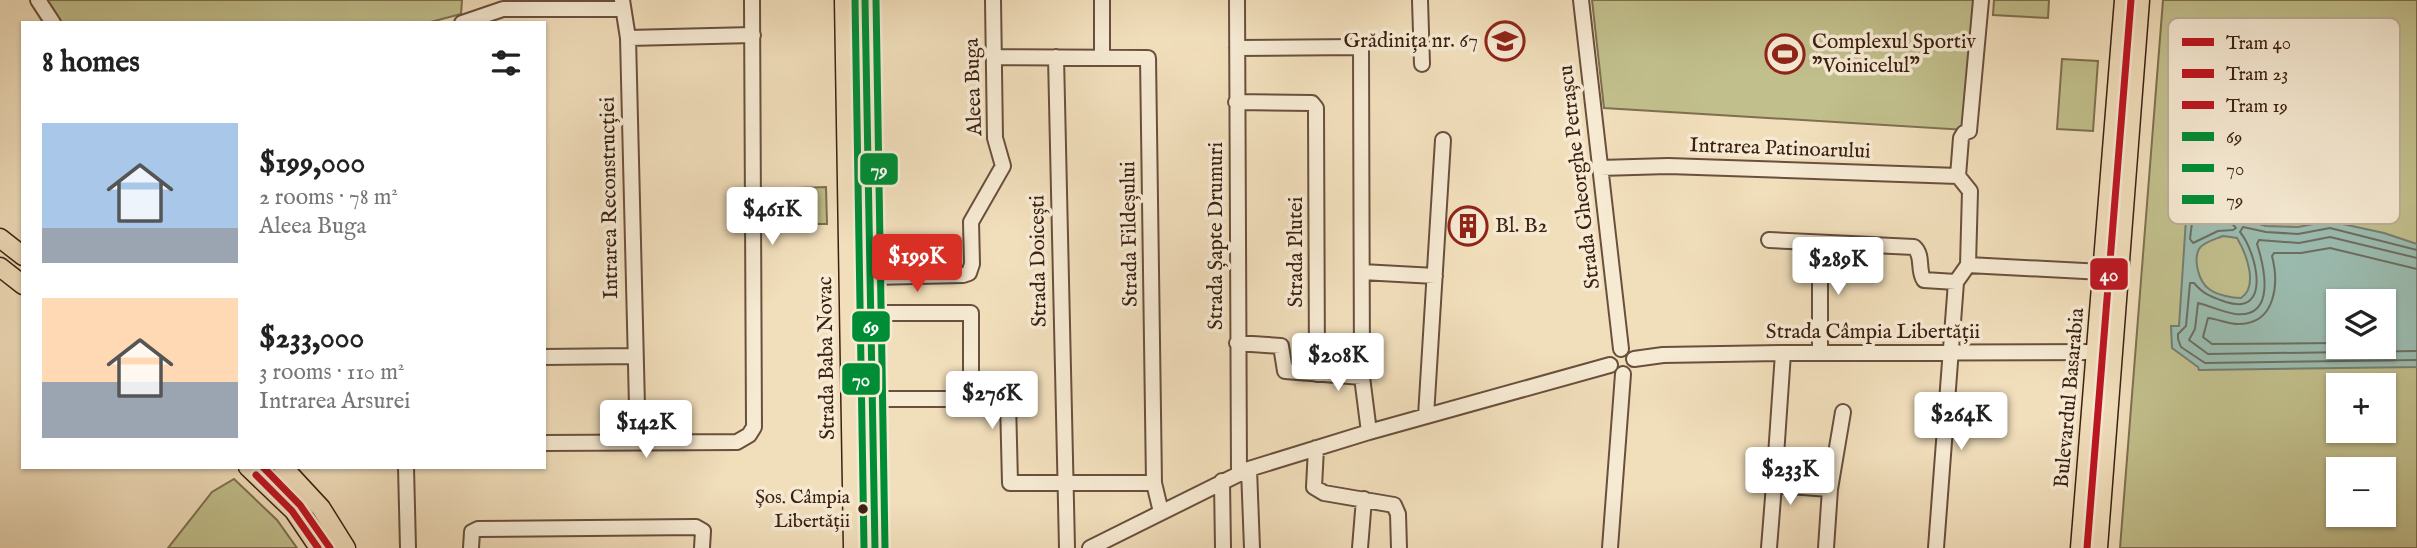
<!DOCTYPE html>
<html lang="en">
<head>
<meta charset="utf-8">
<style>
  body { margin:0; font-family:"IM FELL English",serif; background:#f6f6f6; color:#222; height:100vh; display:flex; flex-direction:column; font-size:26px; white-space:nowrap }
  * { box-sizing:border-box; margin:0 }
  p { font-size:23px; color:#767676 }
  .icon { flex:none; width:38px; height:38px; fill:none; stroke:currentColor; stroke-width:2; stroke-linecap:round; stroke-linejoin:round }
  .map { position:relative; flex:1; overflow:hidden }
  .drawer { position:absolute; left:21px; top:21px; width:525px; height:448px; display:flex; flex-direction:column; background:#fff; border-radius:0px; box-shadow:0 2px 5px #0004 }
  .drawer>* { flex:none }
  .controls { position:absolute; left:2326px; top:289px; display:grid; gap:14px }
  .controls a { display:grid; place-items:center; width:70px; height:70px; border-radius:0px; background:#fff; box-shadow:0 2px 5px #0004; font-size:35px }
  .price { position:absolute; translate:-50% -60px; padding:0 16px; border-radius:7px; background:#fff; color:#222; font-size:23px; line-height:46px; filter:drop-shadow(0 2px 4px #0008) }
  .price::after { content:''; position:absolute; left:50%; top:42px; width:21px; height:16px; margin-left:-10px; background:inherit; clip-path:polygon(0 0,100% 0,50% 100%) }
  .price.on { background:#d93025; color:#fff }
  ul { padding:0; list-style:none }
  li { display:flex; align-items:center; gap:21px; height:175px; padding:0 21px }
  li span { display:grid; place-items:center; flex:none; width:196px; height:140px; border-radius:0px; color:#555 }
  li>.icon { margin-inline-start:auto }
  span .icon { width:84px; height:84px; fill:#fffc; stroke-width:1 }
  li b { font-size:30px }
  h2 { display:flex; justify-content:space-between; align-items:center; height:84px; padding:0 21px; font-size:30px }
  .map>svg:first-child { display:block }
  .green { fill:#c1bf8c; stroke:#7e704f; stroke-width:2; fill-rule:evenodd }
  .water { fill:#9bbcb0; stroke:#757e71; stroke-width:2; fill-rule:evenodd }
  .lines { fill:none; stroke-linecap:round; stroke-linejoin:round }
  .shore { stroke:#6c6e61; stroke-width:2 }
  .minor-casing { stroke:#69503c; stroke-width:18 }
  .major-casing { stroke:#3c2012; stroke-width:21 }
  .minor { stroke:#f6ead3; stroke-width:14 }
  .major { stroke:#f1debb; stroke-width:18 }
  .bus-1-casing { stroke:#f6ead3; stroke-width:12 }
  .bus-2-casing { stroke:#f6ead3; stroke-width:12 }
  .bus-3-casing { stroke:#f6ead3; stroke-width:12 }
  .bus-1 { stroke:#008d36; stroke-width:7 }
  .bus-2 { stroke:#008d36; stroke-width:7 }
  .bus-3 { stroke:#008d36; stroke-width:7 }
  .tram-1-casing { stroke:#f6ead3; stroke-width:12 }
  .tram-2-casing { stroke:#f6ead3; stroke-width:12 }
  .tram-3-casing { stroke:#f6ead3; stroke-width:12 }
  .tram-1 { stroke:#be1622; stroke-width:7 }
  .tram-2 { stroke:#be1622; stroke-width:7 }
  .tram-3 { stroke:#be1622; stroke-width:7 }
  .bus-dot { fill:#3c2012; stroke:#f6ead3; stroke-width:2.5 }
  .labels { text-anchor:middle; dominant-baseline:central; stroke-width:7; stroke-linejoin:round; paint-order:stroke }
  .bus-label { font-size:19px; fill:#3c2012; stroke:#f6ead3; text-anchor:end }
  .poi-label { font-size:21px; fill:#3c2012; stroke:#f6ead3; text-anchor:start }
  .street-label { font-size:21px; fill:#3c2012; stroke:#f6ead3 }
  .key { fill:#f6ead3; stroke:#bead99; stroke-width:2 }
  .key-label { font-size:19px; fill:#3c2012 }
  .line-badge { stroke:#f6ead3; stroke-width:2.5 }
  .badge-label { font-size:19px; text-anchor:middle; font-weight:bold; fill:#fff }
</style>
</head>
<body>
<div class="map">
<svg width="2417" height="548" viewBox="0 0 2417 548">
  <rect width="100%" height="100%" fill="#f1debb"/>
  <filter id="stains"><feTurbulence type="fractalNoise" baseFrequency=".00286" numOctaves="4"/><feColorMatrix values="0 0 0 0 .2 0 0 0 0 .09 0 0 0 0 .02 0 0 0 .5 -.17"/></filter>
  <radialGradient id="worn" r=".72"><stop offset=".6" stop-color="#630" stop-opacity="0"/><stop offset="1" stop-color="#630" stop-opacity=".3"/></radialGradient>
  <path class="green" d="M47 0H462L461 14 427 23H62Z
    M850 0H860L869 548H859Z
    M1592 0H1977L1966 130 1604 108Z
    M1994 0H2049L2048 18 1993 15Z
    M2163 0H2417V548H2120ZM2338 301H2384V346H2338ZM2338 385H2384V430H2338ZM2338 469H2384V514H2338Z
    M2062 59 2098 61 2093 131 2057 129Z
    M826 187 827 224H799L797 188Z
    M234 479 277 520 297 548H168L212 492Z"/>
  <path class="water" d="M2207 209 2266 226 2298 227 2329 221 2384 233 2417 244V367L2199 370 2198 367 2172 348 2171 326H2179L2186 219 2196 211ZM2223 236 2237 238C2246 253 2259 286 2241 298 2232 298 2217 295 2209 289 2199 282 2193 261 2199 249 2203 242 2216 239 2223 236ZM2338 301H2384V346H2338Z"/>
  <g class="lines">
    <path class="shore" d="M2199 217C2209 216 2231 220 2236 228L2233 230 2218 231 2193 243 2190 239 2192 223Z
      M2417 250 2330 228 2298 234 2266 232 2243 227 2240 232C2256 251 2273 317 2226 302 2212 297 2204 295 2194 283H2190L2186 326 2178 334V339L2181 347 2205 363 2417 360
      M2417 258 2330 237 2299 243 2259 240 2257 244C2264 266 2277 319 2235 314 2223 312 2210 306 2198 303L2195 329 2189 340 2208 354 2417 351
      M2338 343 2212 344 2203 337 2208 318C2219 319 2229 325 2240 324 2276 323 2279 283 2272 256L2274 253H2301L2330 248 2417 269"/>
    <g class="minor-casing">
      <path id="minor" d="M38 0 53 23
        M622 0 628 38 637 406
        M1102 0V57
        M1237 0 1239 473
        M1420 0 1422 64
        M1581 0 1621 349
        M462 23 503 9H622
        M628 38 753 35
        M1237 48 1361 47 1362 377 1369 432
        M994 57 1148 58 1154 483 1161 512
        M1056 57 1067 548
        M1236 102 1312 103 1316 108 1317 374
        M1600 168 1668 166 1958 176
        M1769 240 1914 247C1924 256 1917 270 1924 280L1956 282
        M1820 243V352
        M1968 265 2103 272
        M1362 272 1435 276
        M870 277 963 275 969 273 972 264 971 222 1003 166 995 138 993 0
        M871 313H971V398
        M1237 343 1281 346 1285 371 1362 377
        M544 357 635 356
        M1634 359 1663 355 1783 353 2105 352
        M872 399H1006L1008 402 1010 483H1154
        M1426 416 1443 140
        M544 443 737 442 749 435 754 427 752 0
        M1316 448 1314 487 1324 493 1394 505 1398 514 1399 548
        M406 467 408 548
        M1249 469 1252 548
        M1222 481 1223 548
        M1774 485 1783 353
        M471 548 472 532 478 529 696 527 703 531 702 548
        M1090 548 1249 469 1369 432 1610 365
        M1360 548 1364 499
        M1610 548 1623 374
        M1769 548 1774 485 1830 489
        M1826 548 1830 489 1843 412
        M1936 548 1956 282 1968 265 1970 191 1958 176 1961 138 1964 133 1969 131 1981 0"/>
    </g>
    <g class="major-casing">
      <path id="major" d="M844 0 853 548
        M865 0 875 548
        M0 238 23 256
        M0 267 23 285
        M248 467 294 511 319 548
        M283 467 321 508 346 548
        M2080 548 2124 0
        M2098 548 2140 0"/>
    </g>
    <use href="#minor" class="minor"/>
    <use href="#major" class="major"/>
    <g class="bus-1-casing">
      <path id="bus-1" d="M865 0 875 548"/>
    </g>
    <g class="bus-2-casing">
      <path id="bus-2" d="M855 0 864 548"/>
    </g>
    <g class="bus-3-casing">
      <path id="bus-3" d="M876 0 885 548"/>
    </g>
    <use href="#bus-1" class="bus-1"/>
    <use href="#bus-2" class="bus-2"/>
    <use href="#bus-3" class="bus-3"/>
    <g class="tram-1-casing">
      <path id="tram-1" d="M2087 548 2131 0"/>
    </g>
    <g class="tram-2-casing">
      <path id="tram-2" d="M263 467 300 505 330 548"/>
    </g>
    <g class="tram-3-casing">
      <path id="tram-3" d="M256 475 292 511 318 548"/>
    </g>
    <use href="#tram-1" class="tram-1"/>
    <use href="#tram-2" class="tram-2"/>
    <use href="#tram-3" class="tram-3"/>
  </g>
  <defs>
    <g id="school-ring" transform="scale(2.0125)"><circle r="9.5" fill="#f6ead3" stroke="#8f2418" stroke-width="1.5"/><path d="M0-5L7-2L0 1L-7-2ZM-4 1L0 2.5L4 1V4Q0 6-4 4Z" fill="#8f2418"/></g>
    <g id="stadium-ring" transform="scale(2.0125)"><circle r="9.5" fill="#f6ead3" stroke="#8f2418" stroke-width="1.5"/><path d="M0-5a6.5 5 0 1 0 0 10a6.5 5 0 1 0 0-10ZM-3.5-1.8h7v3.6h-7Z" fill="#8f2418"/></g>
    <g id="building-ring" transform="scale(2.0125)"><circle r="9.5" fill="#f6ead3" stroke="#8f2418" stroke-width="1.5"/><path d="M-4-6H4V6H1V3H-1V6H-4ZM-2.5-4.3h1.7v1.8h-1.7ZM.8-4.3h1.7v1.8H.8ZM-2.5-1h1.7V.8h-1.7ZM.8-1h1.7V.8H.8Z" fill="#8f2418"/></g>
  </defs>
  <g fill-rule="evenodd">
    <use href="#school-ring" x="1505" y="41"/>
    <use href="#stadium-ring" x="1785" y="54"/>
    <use href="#building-ring" x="1468" y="226"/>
  </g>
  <circle class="bus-dot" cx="863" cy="509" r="6"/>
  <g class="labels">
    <g class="bus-label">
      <text x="850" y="498">Șos. Câmpia<tspan x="850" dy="24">Libertății</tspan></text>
    </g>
    <g class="poi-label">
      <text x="1478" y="41" text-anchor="end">Grădinița nr. 67</text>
      <text x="1812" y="42">Complexul Sportiv<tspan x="1812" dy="24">"Voinicelul"</tspan></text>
      <text x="1495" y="226">Bl. B2</text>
    </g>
    <g class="street-label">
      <text transform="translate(974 87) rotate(-92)">Aleea Buga</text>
      <text transform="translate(1780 149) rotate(2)">Intrarea Patinoarului</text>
      <text transform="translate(1580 177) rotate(-97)">Strada Gheorghe Petrașcu</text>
      <text transform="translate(610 198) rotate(-91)">Intrarea Reconstrucției</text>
      <text transform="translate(1130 234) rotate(-91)">Strada Fildeșului</text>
      <text transform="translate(1216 236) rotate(-90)">Strada Șapte Drumuri</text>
      <text transform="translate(1296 252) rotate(-90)">Strada Plutei</text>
      <text transform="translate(1039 261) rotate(-91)">Strada Doicești</text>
      <text x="1873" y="332">Strada Câmpia Libertății</text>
      <text transform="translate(827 358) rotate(-91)">Strada Baba Novac</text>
      <text transform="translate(2070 398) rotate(-85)">Bulevardul Basarabia</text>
    </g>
  </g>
  <rect x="2168" y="18" width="232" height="206" rx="10" class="key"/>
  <rect x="2182" y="38" width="32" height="8" fill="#be1622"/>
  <rect x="2182" y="69" width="32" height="9" fill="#be1622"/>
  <rect x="2182" y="101" width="32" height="8" fill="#be1622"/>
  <rect x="2182" y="132" width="32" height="9" fill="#008d36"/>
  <rect x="2182" y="164" width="32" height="8" fill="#008d36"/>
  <rect x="2182" y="195" width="32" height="9" fill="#008d36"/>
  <g class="key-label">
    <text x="2226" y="49">Tram 40</text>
    <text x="2226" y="80">Tram 23</text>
    <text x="2226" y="112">Tram 19</text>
    <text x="2226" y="143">69</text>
    <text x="2226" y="175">70</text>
    <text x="2226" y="206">79</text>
  </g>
  <g class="line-badge">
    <rect x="859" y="152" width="40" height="34" rx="7" fill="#008d36"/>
    <rect x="2089" y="257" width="40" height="34" rx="7" fill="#be1622"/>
    <rect x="851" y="310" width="40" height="33" rx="7" fill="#008d36"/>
    <rect x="841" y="362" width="40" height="34" rx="7" fill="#008d36"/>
  </g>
  <g class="badge-label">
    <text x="879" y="176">79</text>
    <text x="2109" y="281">40</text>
    <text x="871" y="333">69</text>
    <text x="861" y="386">70</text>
  </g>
  <rect width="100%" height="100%" filter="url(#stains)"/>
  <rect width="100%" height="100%" fill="url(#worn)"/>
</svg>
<div class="controls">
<a><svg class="icon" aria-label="layers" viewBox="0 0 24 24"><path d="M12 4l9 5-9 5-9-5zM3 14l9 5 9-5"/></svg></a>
<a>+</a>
<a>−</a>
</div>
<b class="price" style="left:772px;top:247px">$461K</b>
<b class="price on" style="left:917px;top:294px">$199K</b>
<b class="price" style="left:1838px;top:297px">$289K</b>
<b class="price" style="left:1338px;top:393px">$208K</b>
<b class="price" style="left:992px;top:431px">$276K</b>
<b class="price" style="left:1961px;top:452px">$264K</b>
<b class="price" style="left:646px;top:460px">$142K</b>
<b class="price" style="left:1790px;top:507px">$233K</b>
<section class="drawer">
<h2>8 homes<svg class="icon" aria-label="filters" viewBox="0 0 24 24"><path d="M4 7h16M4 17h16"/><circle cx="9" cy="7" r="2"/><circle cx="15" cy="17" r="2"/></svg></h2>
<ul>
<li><span style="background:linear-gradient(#a9c7e8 75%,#9aa5b1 0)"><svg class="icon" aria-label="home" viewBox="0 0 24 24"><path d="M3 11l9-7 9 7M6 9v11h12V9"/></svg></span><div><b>$199,000</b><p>2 rooms · 78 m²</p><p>Aleea Buga</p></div></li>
<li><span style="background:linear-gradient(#ffd9b3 60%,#9aa5b1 0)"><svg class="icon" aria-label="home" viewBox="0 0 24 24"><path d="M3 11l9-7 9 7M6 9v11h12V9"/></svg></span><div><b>$233,000</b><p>3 rooms · 110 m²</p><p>Intrarea Arsurei</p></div></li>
</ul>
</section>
</div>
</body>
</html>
